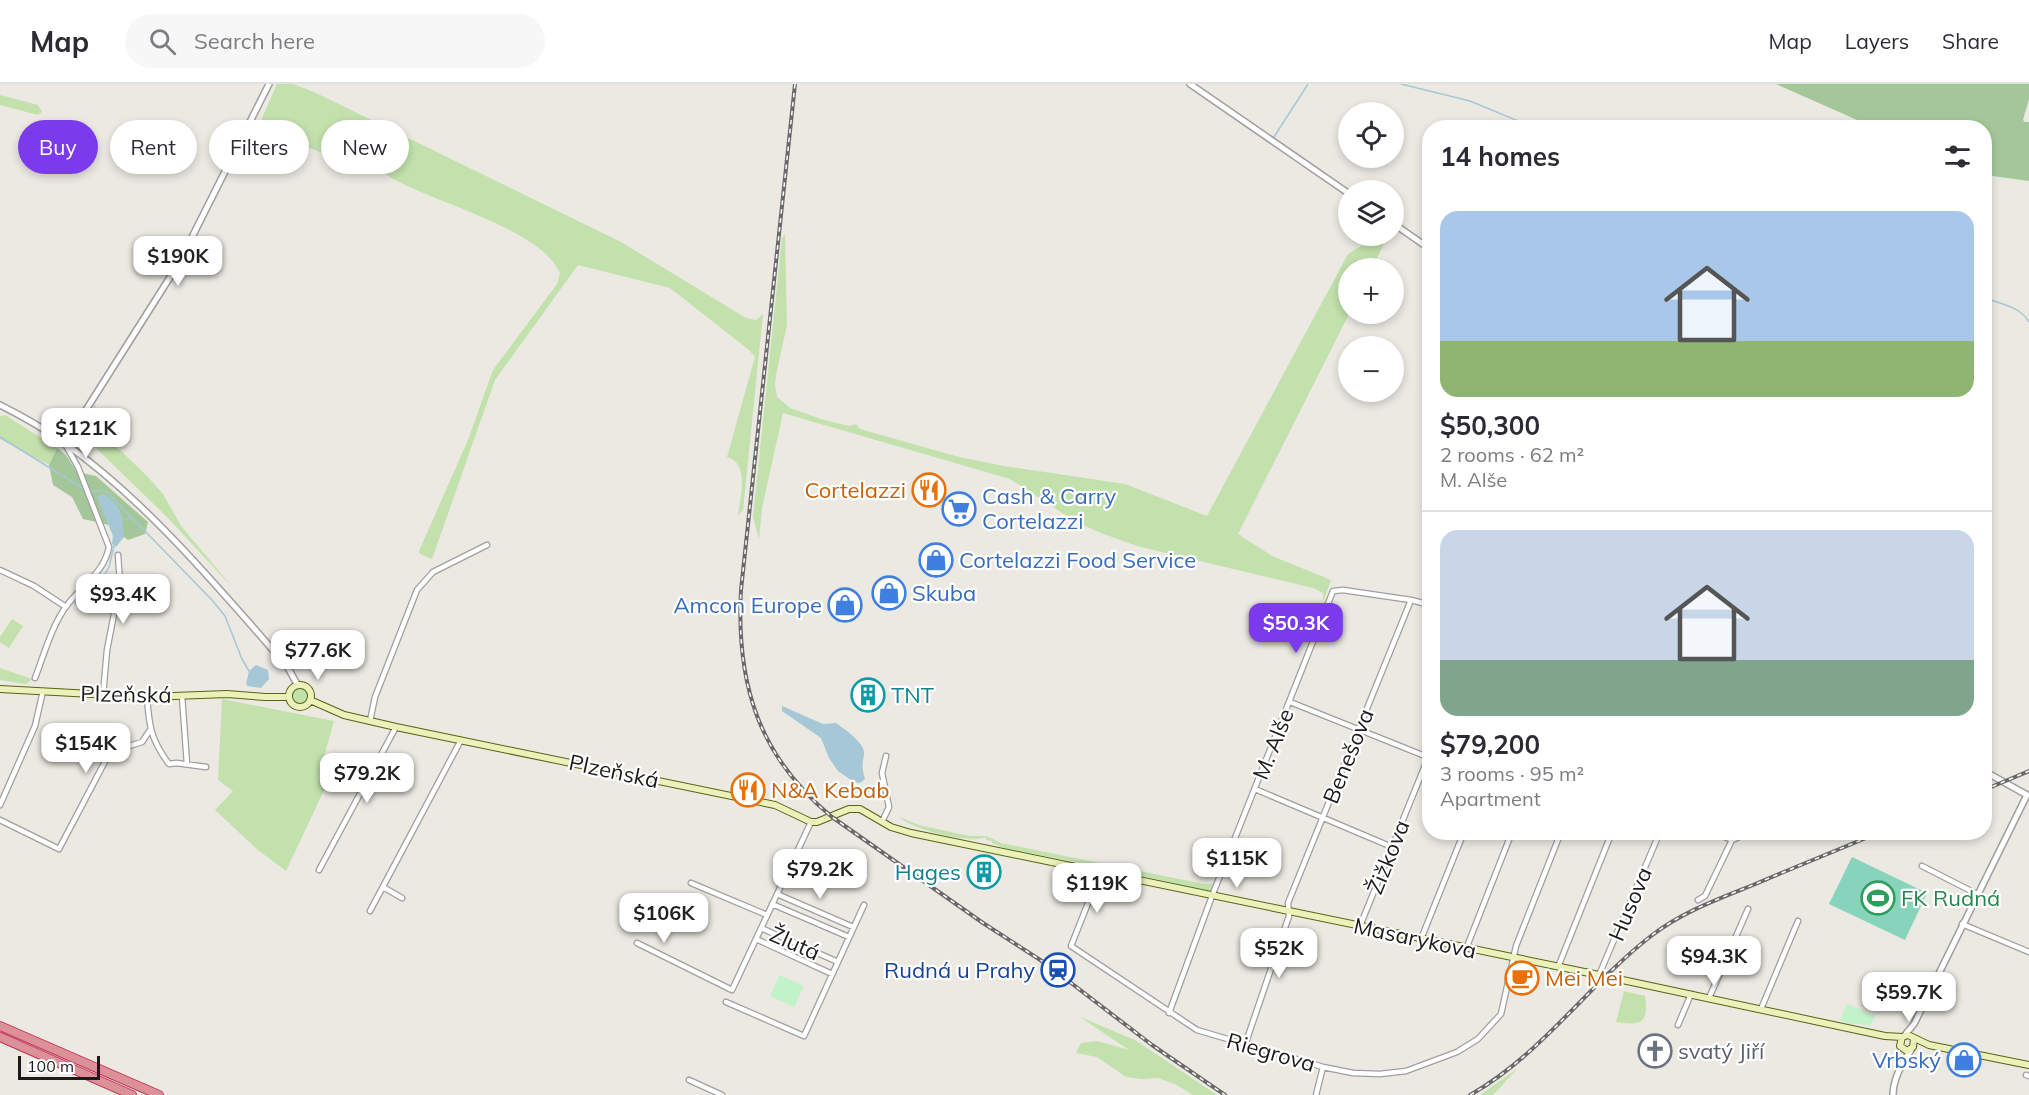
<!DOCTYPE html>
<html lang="en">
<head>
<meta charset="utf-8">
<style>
  body { margin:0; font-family:Mulish,sans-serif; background:#f7f7f7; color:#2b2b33; height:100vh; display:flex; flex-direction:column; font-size:22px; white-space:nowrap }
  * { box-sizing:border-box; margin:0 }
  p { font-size:20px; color:#7c7c81 }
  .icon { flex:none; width:33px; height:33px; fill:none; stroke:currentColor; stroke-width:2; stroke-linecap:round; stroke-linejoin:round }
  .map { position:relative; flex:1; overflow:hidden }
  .side { position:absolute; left:1422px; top:36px; width:570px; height:720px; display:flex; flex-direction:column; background:#fff; border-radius:24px; box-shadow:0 3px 9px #0003 }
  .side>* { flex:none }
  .top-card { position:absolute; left:18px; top:36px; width:570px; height:54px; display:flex; gap:12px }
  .fabs { position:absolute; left:1338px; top:18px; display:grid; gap:12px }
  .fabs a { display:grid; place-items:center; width:66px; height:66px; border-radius:50%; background:#fff; box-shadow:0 3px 9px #0003; font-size:30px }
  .scale { position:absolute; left:18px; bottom:15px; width:82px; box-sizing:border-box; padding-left:6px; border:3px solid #1b1b1b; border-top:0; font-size:16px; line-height:21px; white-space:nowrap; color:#1b1b1b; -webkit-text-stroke:4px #fff; paint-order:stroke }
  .price { position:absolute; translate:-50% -51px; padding:0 14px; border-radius:12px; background:#fff; color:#222; font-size:20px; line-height:39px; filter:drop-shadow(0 2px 3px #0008) }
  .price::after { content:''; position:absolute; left:50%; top:36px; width:18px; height:14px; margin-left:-9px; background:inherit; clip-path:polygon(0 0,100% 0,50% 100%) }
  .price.active { background:#7c3aed; color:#fff }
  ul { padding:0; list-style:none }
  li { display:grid; align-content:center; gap:12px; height:318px; padding:0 18px }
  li+li { border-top:2px solid #e1e1e2 }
  li span { display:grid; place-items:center; height:186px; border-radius:18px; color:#555 }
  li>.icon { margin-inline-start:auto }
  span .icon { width:108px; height:108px; fill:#fffc; stroke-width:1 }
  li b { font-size:26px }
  h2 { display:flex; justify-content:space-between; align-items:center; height:72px; padding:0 18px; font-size:26px }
  .chip { padding:0 21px; border-radius:27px; background:#fff; box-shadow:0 3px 9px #0003; font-size:21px; line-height:54px }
  .chip.active { background:#7c3aed; color:#fff }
  header { display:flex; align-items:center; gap:36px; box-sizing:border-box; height:84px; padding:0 30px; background:#fff; border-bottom:2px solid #e1e1e2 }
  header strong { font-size:28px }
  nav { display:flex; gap:33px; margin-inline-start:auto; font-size:21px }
  .search { width:420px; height:54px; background:#f7f7f7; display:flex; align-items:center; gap:15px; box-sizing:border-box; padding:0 21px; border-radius:33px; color:#7c7c81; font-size:22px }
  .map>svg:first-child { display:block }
  .grass { fill:#c2e1ac }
  .forest { fill:#a4c79a }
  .park { fill:#c2f2c9 }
  .pitch { fill:#87d3bb }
  .water { fill:#a6c7d5 }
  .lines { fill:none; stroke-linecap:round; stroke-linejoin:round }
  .stream { stroke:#a6c7d5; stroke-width:1.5 }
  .minor-casing { stroke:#9f9f9f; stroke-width:7 }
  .tertiary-casing { stroke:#9f9f9f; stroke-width:8 }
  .secondary-casing { stroke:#556410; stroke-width:8 }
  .motorway-casing { stroke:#c2365c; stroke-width:10 }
  .minor { stroke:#fff; stroke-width:4.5 }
  .tertiary { stroke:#fff; stroke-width:5 }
  .secondary { stroke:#ebf1ba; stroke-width:6 }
  .motorway { stroke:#dc9199; stroke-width:8 }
  .rail-casing { stroke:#696969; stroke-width:4 }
  .rail { stroke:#fff; stroke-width:1.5; stroke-dasharray:4.5; stroke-linecap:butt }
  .labels { text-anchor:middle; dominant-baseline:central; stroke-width:4.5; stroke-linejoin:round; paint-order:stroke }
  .food-label { font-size:22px; fill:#c56008; stroke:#fff; text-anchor:start }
  .shop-label { font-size:22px; fill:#366cbe; stroke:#fff; text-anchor:start }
  .street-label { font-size:22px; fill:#1b1b1b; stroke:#fff }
  .culture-label { font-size:22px; fill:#0d838f; stroke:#fff; text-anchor:start }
  .leisure-label { font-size:22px; fill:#27864d; stroke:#fff; text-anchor:start }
  .transit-label { font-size:22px; fill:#164399; stroke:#fff; text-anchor:end }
  .worship-label { font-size:22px; fill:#5b616d; stroke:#fff; text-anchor:start }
</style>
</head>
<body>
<header>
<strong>Map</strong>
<div class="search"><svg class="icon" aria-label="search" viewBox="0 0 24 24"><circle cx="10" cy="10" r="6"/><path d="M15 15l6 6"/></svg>Search here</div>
<nav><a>Map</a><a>Layers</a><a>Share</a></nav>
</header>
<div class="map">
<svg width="2029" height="1011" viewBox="0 0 2029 1011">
  <rect width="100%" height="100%" fill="#ebe9e2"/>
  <path class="grass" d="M277 0H293L314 8 621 158 746 234 756 236 763 230 743 426 738 431C740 414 750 379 727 373L755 273 749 266 670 204 578 181 495 296 432 475 420 470 419 467 468 356 493 286 557 200 560 189C540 143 426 117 385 90H380L296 59 256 48Z
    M0 11 38 21 42 28 38 31 0 21Z
    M785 150 787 241 776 291 775 301 777 313 790 324 824 336 849 342 856 340 860 345 959 373 1004 382 1125 400 1207 432 1348 170 1377 152H1388L1372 184H1348L1349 230 1238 450 1272 472 1331 496 1323 518V509L1313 504 1137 462 1101 449 1076 438 1010 395 783 329 762 424 759 455 753 433 782 154Z
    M95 321 96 322 89 338 92 346 121 367 147 392 163 410 181 442 234 505 167 433 97 365 83 346Z
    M5 331 57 364 49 381 0 355V332Z
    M12 535 23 542 9 564 0 558V553Z
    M0 584 32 595 26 600 0 596Z
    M292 611a8 8 0 1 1 16 0a8 8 0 1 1-16 0Z
    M222 615 334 637 323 676 335 683 286 787 258 766 215 726 233 707 218 696Z
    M899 733 919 741 969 752H986L1001 759 1204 800H1214L1211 807 1106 784 1004 764 992 759V757L986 756V753C971 760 913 746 899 733Z
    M1624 907 1645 912C1649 939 1641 942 1616 938Z
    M1080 933 1135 956 1217 1011H1193L1175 1000 1158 994 1142 995 1126 993 1097 973 1076 969 1081 959 1097 957 1129 966Z
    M1517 985 1493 1011H1480Z"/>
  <path class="forest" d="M1776 0H2029V15L2023 36 2025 38H2029V97L1985 91 1984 44 1873 43Z
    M57 364 66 371 77 388 96 392 148 438 145 450 128 456 109 441 83 435 72 413 53 401 49 381Z"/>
  <path class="park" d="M780 891 804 902 794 923 770 912Z
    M1847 920 1875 932 1870 942 1855 939 1852 941 1840 936Z"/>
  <path class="pitch" d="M1852 773 1927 809 1905 856 1829 820Z"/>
  <path class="water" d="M102 410C123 420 122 433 124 453L116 463 112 460 113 452 97 413Z
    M96 495 104 505 81 526 74 519Z
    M256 581 268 586 269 595 261 604 248 602 246 600 249 587Z
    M782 622 823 640 836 639C844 645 866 659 864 671 862 680 862 686 865 695L860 699 854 698 838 687 829 674 821 654 782 627Z"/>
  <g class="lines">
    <path class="stream" d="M1401 0 1470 17 1535 44
      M1272 56 1308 0
      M1984 214C1999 219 2021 223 2029 238
      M0 353 84 405
      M88 407H106L212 516 225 532 242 575 249 587
      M122 435 132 434
      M100 499 109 483 114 462"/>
    <g class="minor-casing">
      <path id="minor" d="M0 486 34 502 66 523
        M35 594C44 571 51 544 65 524 80 502 104 490 109 463L78 383 65 360
        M103 611 107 566 120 499 118 471
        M182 612 187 680
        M147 613C149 642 151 656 169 680L176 679 206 683
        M1290 618 1430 674
        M370 637 375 613 417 506 433 488 487 461
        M1255 705 1392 763
        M0 721 35 642 43 607
        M0 736 59 765 110 668 142 658 150 646
        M882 738 889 723 882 689 886 672
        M1713 748 1732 756 1751 748
        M1922 782 1977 810
        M319 786 396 643
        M1100 789 1071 862 1197 946 1323 983 1353 989 1380 990 1406 987 1457 968 1478 955 1501 930 1516 862 1561 748
        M691 799 767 831
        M383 803 402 814
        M777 810 853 843
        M1698 816 1705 812 1732 756
        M772 820 849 853
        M370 827 461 656
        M1962 840 2029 868
        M1360 842 1430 669
        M761 844 838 878
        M756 855 832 890
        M1421 855 1464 748
        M637 859 732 906 811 738
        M1466 865 1512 748
        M1558 883 1612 748
        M1599 891 1660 748
        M1709 914 1748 825
        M726 918 804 952 864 821
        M1761 925 1798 837
        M1169 929 1212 812 1333 507 1343 506 1411 516 1430 521
        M1678 941 1691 910
        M1245 961 1289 832 1288 819 1411 516
        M2026 991 2029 992
        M689 996 722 1011
        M1316 1011 1323 983"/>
    </g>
    <g class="tertiary-casing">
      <path id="tertiary" d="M1190 0 1348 109
        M1394 140 1430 165
        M0 321C22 332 43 344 63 358 147 417 220 506 287 582L297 600
        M65 359 179 179 269 0
        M1984 687 2027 711
        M1904 952 1914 940 2027 711
        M1893 1011C1893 995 1902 979 1911 966"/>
    </g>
    <g class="secondary-casing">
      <path id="secondary" d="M289 612a11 11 0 1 1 22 0a11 11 0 1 1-22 0Z
        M0 605 147 613 227 610 265 613H288
        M310 616 344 631 396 643 775 721 811 738H817L849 725H860L891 743 911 749 1599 891 1885 952 1902 953 1908 951 1929 961 2029 981
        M1902 953 1900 962 1907 967 1913 963 1914 955"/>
    </g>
    <g class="motorway-casing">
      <path id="motorway" d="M0 942 159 1011
        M0 953 132 1011"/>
    </g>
    <use href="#minor" class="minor"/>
    <use href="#tertiary" class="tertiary"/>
    <use href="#secondary" class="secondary"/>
    <use href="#motorway" class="motorway"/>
    <g class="rail-casing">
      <path id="rail" d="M795 0 741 506C736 599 758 672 832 733L983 839 1045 879 1152 961 1225 1011
        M1984 706 2029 687
        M1470 1011C1541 971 1588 901 1651 852 1682 828 1718 815 1753 801 1795 783 1838 766 1880 748"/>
    </g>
    <use href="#rail" class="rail"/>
  </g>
  <defs>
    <g id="restaurant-ring" transform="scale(1.725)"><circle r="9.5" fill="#fff" stroke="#e8710a" stroke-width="1.5"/><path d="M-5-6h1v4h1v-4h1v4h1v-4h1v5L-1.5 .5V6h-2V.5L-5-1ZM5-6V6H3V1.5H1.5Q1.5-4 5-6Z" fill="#e8710a"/></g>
    <g id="supermarket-ring" transform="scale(1.725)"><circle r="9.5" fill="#fff" stroke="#3f7fe0" stroke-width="1.5"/><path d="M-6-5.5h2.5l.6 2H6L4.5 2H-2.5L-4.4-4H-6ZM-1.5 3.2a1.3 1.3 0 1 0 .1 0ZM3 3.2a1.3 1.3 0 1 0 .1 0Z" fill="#3f7fe0"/></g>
    <g id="shop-ring" transform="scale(1.725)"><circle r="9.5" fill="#fff" stroke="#3f7fe0" stroke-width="1.5"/><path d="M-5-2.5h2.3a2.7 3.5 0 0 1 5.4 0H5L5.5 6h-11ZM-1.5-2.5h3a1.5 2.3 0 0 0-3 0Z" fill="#3f7fe0"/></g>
    <g id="building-ring" transform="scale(1.725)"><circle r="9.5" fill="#fff" stroke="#0f9aa8" stroke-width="1.5"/><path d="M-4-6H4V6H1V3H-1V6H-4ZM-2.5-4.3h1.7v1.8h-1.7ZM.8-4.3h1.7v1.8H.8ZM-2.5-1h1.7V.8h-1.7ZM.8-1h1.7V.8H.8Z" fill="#0f9aa8"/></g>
    <g id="stadium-ring" transform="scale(1.725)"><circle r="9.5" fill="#fff" stroke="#2e9e5b" stroke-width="1.5"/><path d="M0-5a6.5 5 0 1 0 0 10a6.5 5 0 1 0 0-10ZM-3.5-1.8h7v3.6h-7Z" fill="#2e9e5b"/></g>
    <g id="station-ring" transform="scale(1.725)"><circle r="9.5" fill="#fff" stroke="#1a4fb4" stroke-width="1.5"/><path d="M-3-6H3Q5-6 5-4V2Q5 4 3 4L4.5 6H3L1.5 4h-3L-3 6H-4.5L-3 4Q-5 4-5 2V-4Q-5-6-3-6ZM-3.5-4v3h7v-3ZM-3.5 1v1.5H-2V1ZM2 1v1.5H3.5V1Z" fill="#1a4fb4"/></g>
    <g id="cafe-ring" transform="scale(1.725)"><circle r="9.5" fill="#fff" stroke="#e8710a" stroke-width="1.5"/><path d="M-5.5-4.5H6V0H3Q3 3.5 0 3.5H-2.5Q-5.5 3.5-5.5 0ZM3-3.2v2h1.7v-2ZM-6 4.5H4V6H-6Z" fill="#e8710a"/></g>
    <g id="church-ring" transform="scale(1.725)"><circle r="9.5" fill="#fff" stroke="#6b7280" stroke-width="1.5"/><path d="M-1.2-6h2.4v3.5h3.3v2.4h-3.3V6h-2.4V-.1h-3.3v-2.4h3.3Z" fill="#6b7280"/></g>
  </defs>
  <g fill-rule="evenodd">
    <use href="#restaurant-ring" x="929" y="406"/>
    <use href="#supermarket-ring" x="959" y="425"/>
    <use href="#shop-ring" x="936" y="476"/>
    <use href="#shop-ring" x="889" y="509"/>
    <use href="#shop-ring" x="845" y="521"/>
    <use href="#building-ring" x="868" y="611"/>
    <use href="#restaurant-ring" x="748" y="706"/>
    <use href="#building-ring" x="984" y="788"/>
    <use href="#stadium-ring" x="1878" y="814"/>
    <use href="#station-ring" x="1058" y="886"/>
    <use href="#cafe-ring" x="1522" y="894"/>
    <use href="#church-ring" x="1655" y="967"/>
    <use href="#shop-ring" x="1964" y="976"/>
  </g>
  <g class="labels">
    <g class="food-label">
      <text x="906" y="406" text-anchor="end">Cortelazzi</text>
      <text x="771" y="706">N&amp;A Kebab</text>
      <text x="1545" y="894">Mei Mei</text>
    </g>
    <g class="shop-label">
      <text x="982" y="412">Cash &amp; Carry<tspan x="982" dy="25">Cortelazzi</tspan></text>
      <text x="959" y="476">Cortelazzi Food Service</text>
      <text x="912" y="509">Skuba</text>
      <text x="822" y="521" text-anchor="end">Amcon Europe</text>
      <text x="1941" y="976" text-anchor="end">Vrbský</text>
    </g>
    <g class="street-label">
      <text transform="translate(126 610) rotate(1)">Plzeňská</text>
      <text transform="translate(1273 660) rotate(-68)">M. Alše</text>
      <text transform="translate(1348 672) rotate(-68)">Benešova</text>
      <text transform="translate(614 687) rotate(12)">Plzeňská</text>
      <text transform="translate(1388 773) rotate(-68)">Žižkova</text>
      <text transform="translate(1630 820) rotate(-67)">Husova</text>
      <text transform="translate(1415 854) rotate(12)">Masarykova</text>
      <text transform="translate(795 859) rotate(24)">Žlutá</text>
      <text transform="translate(1271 968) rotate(16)">Riegrova</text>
    </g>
    <g class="culture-label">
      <text x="891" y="611">TNT</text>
      <text x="961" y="788" text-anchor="end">Hages</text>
    </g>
    <g class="leisure-label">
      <text x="1901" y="814">FK Rudná</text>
    </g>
    <g class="transit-label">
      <text x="1035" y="886">Rudná u Prahy</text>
    </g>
    <g class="worship-label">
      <text x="1678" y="967">svatý Jiří</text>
    </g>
  </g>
</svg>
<div class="fabs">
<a><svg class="icon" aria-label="locate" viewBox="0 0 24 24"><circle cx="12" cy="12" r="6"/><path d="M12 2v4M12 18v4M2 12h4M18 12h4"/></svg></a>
<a><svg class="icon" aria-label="layers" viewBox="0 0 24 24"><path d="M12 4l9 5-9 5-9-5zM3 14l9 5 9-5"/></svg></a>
<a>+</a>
<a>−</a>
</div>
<div class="scale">100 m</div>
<b class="price" style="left:178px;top:203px">$190K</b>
<b class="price" style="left:86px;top:375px">$121K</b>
<b class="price" style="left:123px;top:541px">$93.4K</b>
<b class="price active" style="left:1296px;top:570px">$50.3K</b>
<b class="price" style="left:318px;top:597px">$77.6K</b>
<b class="price" style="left:86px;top:690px">$154K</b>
<b class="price" style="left:367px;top:720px">$79.2K</b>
<b class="price" style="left:1237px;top:805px">$115K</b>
<b class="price" style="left:820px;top:816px">$79.2K</b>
<b class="price" style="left:1097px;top:830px">$119K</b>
<b class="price" style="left:664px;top:860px">$106K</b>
<b class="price" style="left:1279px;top:895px">$52K</b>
<b class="price" style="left:1714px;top:903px">$94.3K</b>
<b class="price" style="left:1909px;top:939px">$59.7K</b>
<div class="top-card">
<a class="chip active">Buy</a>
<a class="chip">Rent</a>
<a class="chip">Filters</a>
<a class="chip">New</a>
</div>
<section class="side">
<h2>14 homes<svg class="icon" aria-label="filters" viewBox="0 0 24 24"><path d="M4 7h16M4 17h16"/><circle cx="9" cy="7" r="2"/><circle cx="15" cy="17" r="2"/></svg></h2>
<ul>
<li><span style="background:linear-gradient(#a9c7e8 70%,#8fb573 0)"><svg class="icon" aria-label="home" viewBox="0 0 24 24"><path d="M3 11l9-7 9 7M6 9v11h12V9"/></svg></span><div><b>$50,300</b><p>2 rooms · 62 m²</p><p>M. Alše</p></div></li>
<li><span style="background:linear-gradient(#c9d6e8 70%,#7fa58c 0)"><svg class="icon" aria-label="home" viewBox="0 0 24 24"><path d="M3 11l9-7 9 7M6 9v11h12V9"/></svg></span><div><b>$79,200</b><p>3 rooms · 95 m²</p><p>Apartment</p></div></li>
</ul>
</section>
</div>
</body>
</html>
